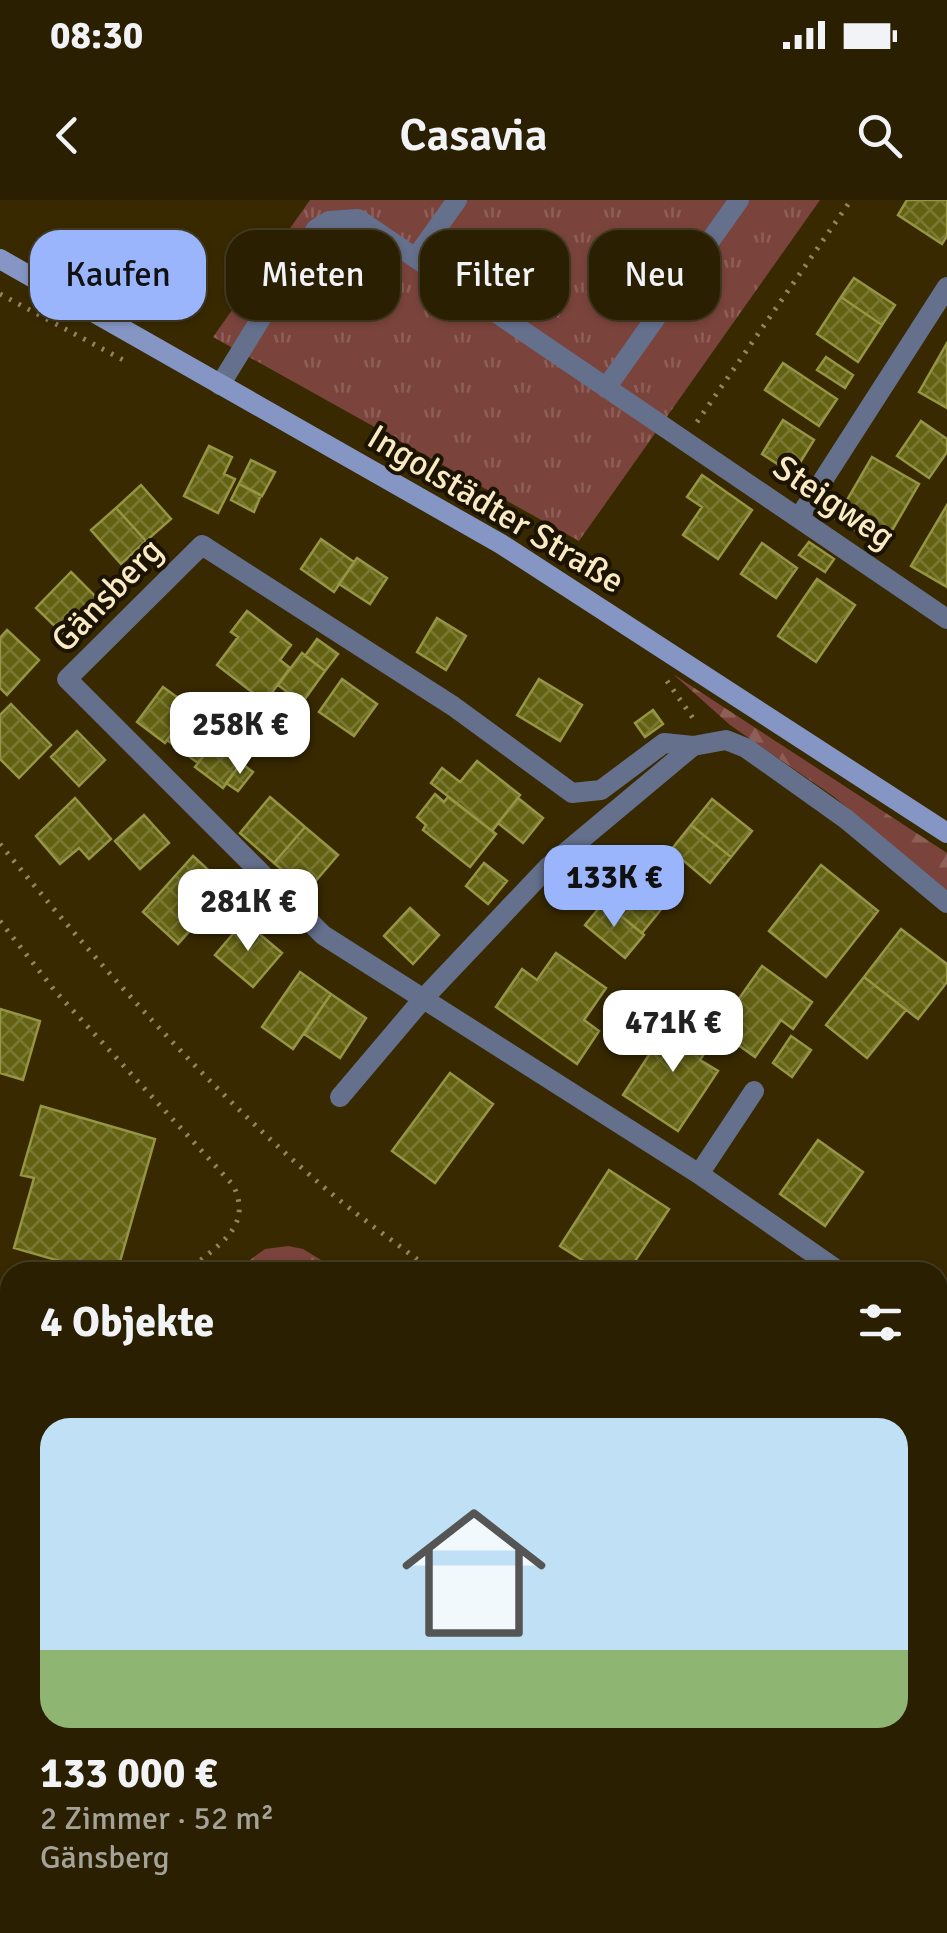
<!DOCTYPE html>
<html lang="de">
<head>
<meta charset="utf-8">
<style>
  body { margin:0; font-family:Signika,sans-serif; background:#32270a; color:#f1f3f6; height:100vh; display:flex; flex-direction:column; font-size:38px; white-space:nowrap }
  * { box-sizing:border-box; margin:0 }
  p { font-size:32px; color:#a5a299 }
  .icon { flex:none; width:55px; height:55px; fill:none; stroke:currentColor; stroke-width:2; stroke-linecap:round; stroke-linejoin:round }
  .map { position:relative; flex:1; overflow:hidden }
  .side { position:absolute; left:0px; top:1062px; width:948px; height:672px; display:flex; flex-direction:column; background:#2a1f00; border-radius:30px 30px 0 0; box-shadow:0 2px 8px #0004,0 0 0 2px #463d22 }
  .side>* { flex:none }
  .top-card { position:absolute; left:30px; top:30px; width:888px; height:90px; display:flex; gap:20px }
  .price { position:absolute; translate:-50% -85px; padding:0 22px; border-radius:20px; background:#fff; color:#222; font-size:32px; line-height:65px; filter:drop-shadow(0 2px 5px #0008) }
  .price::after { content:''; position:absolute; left:50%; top:60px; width:30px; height:22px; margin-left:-15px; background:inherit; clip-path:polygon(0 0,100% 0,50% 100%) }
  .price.current { background:#9bb5fd; color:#111 }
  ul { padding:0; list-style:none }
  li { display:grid; align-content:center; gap:20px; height:530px; padding:0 40px }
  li+li { border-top:2px solid #463d22 }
  li span { display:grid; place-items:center; height:310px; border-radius:30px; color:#555 }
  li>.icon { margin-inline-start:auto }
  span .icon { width:180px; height:180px; fill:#fffc; stroke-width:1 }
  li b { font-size:42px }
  h2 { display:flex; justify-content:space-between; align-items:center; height:120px; padding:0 40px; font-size:42px }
  .pill { padding:0 35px; border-radius:30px; background:#2a1f00; box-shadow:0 2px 8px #0004,0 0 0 2px #463d22; font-size:35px; line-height:90px }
  .pill.current { background:#9bb5fd; color:#111 }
  .status { display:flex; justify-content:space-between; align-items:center; height:70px; padding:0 50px; background:#2a1f00; direction:ltr }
  .status svg { height:28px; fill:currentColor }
  header { display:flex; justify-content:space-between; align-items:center; height:130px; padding:0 40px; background:#2a1f00; font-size:45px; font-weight:600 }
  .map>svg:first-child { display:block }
  .grass { fill:url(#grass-tufts) }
  .forest { fill:url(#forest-firs) }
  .park { fill:url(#park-dots) }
  .building { fill:url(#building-cross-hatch); stroke:#959544; stroke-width:2.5 }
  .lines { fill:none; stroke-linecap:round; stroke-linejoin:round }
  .path { stroke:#93845c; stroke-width:5; stroke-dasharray:2.5 8; stroke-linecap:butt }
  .street { stroke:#65708d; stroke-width:20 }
  .secondary { stroke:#8596c4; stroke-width:20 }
  .labels { text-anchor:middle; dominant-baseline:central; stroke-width:8; stroke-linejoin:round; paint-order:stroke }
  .street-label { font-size:35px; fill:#faeac4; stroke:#1c1300 }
</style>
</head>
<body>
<div class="status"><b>08:30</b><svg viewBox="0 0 49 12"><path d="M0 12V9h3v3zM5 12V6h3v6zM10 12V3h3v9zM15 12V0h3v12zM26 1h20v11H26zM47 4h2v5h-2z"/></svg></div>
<header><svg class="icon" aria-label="back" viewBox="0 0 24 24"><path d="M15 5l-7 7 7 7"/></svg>Casavia<svg class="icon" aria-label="search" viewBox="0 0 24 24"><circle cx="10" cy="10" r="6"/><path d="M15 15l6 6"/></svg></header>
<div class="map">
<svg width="947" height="1733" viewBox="0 0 947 1733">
  <defs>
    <pattern id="grass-tufts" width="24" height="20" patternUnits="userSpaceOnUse" patternTransform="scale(2.5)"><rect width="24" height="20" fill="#7a443c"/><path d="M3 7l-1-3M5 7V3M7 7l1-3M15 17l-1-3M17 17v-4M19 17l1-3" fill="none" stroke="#8e5f57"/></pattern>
    <pattern id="forest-firs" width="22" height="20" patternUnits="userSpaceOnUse" patternTransform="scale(2.5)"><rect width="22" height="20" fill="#7a443c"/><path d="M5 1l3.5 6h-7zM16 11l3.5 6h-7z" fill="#8e5f57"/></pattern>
    <pattern id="park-dots" width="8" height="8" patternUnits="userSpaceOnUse" patternTransform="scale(2.5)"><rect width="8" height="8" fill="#7a443c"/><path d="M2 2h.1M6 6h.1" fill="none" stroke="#8e5f57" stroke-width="1.8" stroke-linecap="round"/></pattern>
    <pattern id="building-cross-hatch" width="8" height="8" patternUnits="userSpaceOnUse" patternTransform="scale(2.5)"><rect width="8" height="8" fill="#636213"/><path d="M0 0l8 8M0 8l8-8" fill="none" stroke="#7a7934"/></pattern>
  </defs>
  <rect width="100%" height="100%" fill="#382900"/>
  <path class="grass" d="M310 0H820L579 341 213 137Z
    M288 1046 303 1049 341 1072H233L265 1049Z
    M947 1258V1398L938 1391V1265Z
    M10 1350V1514L0 1513V1356Z"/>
  <path class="forest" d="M673 474 947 653V690L833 596 730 525Z"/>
  <path class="park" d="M0 1121 10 1123V1299L0 1309Z"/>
  <path class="building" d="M907 0H947V36L942 44 898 15Z
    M854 78 895 105 882 125 841 97Z
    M841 97 882 125 858 162 817 134Z
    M947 143V208L919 192Z
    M826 157 853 175 845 188 817 170Z
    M783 163 837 199 819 226 765 190Z
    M783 220 814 240 793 274 762 254Z
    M921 221 947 239V252L929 278 897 256Z
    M209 246 232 257 224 274 235 279 218 313 184 296Z
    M872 257 919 284 883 346 836 319Z
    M251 260 275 272 262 296 239 284Z
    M702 275 752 310 718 359 683 335 702 307 687 297Z
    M239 284 261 295 254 312 231 300Z
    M141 285 171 319 146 341 116 308Z
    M947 305V387L911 366Z
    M116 308 146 341 121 364 91 330Z
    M321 339 354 362 334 392 301 369Z
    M809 342 834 359 825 372 799 355Z
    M762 343 797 368 776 398 741 374Z
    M357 358 387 378 370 404 339 384Z
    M71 372 97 398 63 434 36 408Z
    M817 379 855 405 816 462 778 436Z
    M247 411 291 445 280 460 290 468 265 502 217 465 238 437 231 432Z
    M437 418 466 436 446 470 417 452Z
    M7 430 39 460 7 495 0 488V438Z
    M317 439 338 454 325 471 305 456Z
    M302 453 325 471 302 503 278 485Z
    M342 479 377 504 354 536 319 512Z
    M539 479 582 505 560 541 517 515Z
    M163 487 192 508 165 543 137 522Z
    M11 504 51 545 19 578 0 559V515Z
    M653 510 663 524 645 537 635 523Z
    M184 518 203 533 186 554 167 540Z
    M77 531 105 560 79 586 51 557Z
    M222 532 249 553 223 588 195 567Z
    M203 533 214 542 198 563 186 554Z
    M477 561 520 595 492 631 431 583 442 568 460 582Z
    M241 563 253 572 238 591 226 583Z
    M435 594 444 602 448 597 496 634 470 667 423 630 426 625 417 617Z
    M270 597 305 627 274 663 240 633Z
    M75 598 111 639 89 659 79 648 60 664 36 636Z
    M518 598 543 618 523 643 498 623Z
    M712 599 752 631 731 657 691 625Z
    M144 615 169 643 140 669 115 641Z
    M691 625 731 657 710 683 671 650Z
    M305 627 338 655 307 691 274 663Z
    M193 656 228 688 178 744 143 712Z
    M484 663 507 681 488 704 466 686Z
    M821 665 878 711 826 777 769 731Z
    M633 666 671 697 642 733 604 702Z
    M604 702 644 735 625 758 585 725Z
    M410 708 439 735 413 764 384 736Z
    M244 721 282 753 253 787 215 755Z
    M901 729 947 764V782L918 819 864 777Z
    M556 753 606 788 584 820 599 831 577 864 496 807 522 769 537 780Z
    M762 766 812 802 793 829 781 820 755 857 706 822 728 792 738 800Z
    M300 772 331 794 293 849 262 827Z
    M864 777 906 810 867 858 826 825Z
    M331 794 366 818 340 858 304 834Z
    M0 809 40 821 23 880 0 873Z
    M675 815 713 840 700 860 718 871 678 931 623 895Z
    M791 836 811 850 792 877 773 863Z
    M450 873 493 904 435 983 392 951Z
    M41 906 155 939 117 1072H98L14 1048 34 978 21 975Z
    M818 940 863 972 825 1026 780 994Z
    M609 970 669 1009 628 1072H601L560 1046Z
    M0 1142 10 1152V1169L0 1180Z"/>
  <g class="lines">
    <path class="path" d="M0 94 125 161
      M697 222 851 0
      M667 481 695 521
      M0 644C98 764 202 882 319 983 356 1015 396 1043 434 1072
      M0 721 55 791 233 985C255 1029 214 1046 187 1072
      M938 1426 947 1432
      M507 1733 512 1725"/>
    <path class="street" d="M417 56 457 0
      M220 185 316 29 329 21 358 19 947 419
      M606 188 739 0
      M800 316 947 87
      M693 546 664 543 601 590 572 593 453 506 202 345 67 479 323 735 699 974 840 1072
      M340 897 423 799 547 668 693 546 726 540 746 548 846 619 947 703
      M699 974 754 891
      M0 1113 10 1116
      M938 1140 947 1147
      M938 1246 947 1240
      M0 1337 10 1329"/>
    <path class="secondary" d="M0 59 501 344 947 633"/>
  </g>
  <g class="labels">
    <g class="street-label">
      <text transform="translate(834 302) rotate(34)">Steigweg</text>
      <text transform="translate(496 309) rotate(31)">Ingolstädter Straße</text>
      <text transform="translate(107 395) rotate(-46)">Gänsberg</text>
    </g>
  </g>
</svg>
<b class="price" style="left:240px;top:577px">258K €</b>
<b class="price current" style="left:614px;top:730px">133K €</b>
<b class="price" style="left:248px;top:754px">281K €</b>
<b class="price" style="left:673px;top:875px">471K €</b>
<div class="top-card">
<a class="pill current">Kaufen</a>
<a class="pill">Mieten</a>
<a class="pill">Filter</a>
<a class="pill">Neu</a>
</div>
<section class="side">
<h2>4 Objekte<svg class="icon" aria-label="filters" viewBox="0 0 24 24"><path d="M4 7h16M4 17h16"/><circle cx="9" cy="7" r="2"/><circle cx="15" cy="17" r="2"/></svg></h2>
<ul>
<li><span style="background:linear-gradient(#bfe0f5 75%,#8fb573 0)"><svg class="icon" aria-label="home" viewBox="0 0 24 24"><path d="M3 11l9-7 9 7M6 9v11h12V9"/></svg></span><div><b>133 000 €</b><p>2 Zimmer · 52 m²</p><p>Gänsberg</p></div></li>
</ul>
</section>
</div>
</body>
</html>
